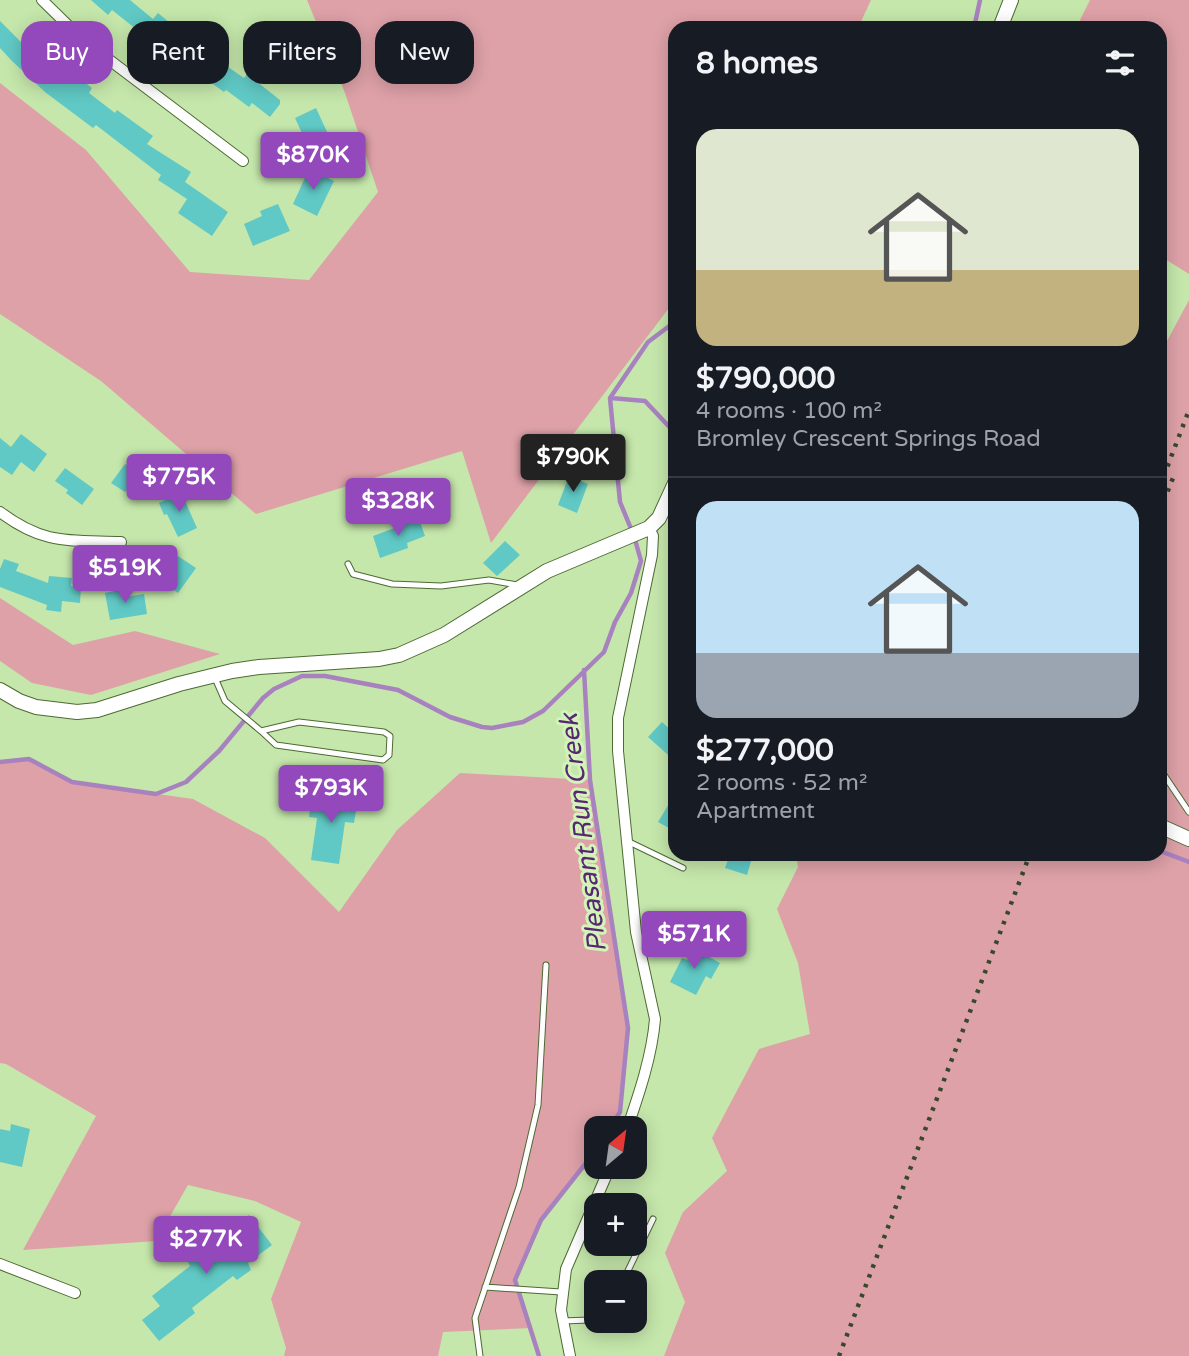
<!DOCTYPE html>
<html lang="en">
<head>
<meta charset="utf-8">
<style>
  body { margin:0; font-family:"Varela Round",sans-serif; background:#20242c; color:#f1f3f6; height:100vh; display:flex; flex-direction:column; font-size:26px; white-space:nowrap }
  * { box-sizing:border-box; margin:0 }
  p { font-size:23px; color:#9ea1a6 }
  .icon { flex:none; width:38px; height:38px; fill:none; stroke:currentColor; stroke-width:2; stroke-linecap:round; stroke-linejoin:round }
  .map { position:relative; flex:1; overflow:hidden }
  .details { position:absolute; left:668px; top:21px; width:499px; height:840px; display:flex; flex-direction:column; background:#171b24; border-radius:21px; box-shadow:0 4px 18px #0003 }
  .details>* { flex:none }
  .guide { position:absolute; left:21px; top:21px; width:542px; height:63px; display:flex; gap:14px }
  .needle { width:46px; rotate:29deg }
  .controls { position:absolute; left:584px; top:1116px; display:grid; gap:14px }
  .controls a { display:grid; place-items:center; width:63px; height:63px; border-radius:14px; background:#171b24; box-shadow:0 4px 18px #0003; font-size:35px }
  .price { position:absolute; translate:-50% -60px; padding:0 16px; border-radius:7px; background:#9349bb; color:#fff; font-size:23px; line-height:46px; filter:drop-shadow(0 2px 4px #0008) }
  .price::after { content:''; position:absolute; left:50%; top:42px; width:21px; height:16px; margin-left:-10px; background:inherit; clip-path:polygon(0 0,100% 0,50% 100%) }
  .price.active { background:#222; color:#fff }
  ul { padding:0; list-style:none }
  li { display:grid; align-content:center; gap:14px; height:371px; padding:0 28px }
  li+li { border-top:2px solid #363941 }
  li span { display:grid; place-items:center; height:217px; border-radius:21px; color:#555 }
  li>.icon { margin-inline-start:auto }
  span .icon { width:126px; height:126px; fill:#fffc; stroke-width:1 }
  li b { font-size:30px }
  h2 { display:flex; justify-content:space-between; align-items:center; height:84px; padding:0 28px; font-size:30px }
  .chip { padding:0 24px; border-radius:21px; background:#171b24; box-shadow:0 4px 18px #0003; font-size:24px; line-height:63px }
  .chip.active { background:#9349bb; color:#fff }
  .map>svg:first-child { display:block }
  .green { fill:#dea1a8 }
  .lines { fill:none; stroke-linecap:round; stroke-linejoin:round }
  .stream { stroke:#a882bf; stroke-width:4.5 }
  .building { fill:#60c9c5 }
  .service-casing { stroke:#4d6a33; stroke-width:7 }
  .minor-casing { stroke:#4d6a33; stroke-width:12 }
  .tertiary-casing { stroke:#4d6a33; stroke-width:16 }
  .service { stroke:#fff; stroke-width:5 }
  .minor { stroke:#fff; stroke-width:10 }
  .tertiary { stroke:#fff; stroke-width:14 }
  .rail { stroke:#38492b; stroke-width:4.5; stroke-dasharray:3.5 7; stroke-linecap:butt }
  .labels { text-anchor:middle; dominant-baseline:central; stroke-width:6; stroke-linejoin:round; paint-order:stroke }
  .water-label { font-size:26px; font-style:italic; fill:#572771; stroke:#d2f4b8 }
</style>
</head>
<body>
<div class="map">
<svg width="1189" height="1356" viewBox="0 0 1189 1356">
  <rect width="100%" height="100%" fill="#c5e7ab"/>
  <path class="green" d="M307 0H871L858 28H676L675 300 491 543 462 451 256 514 101 381 0 314V83L86 150 190 272 309 280 378 192 345 93Z
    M1090 0H1189V274L1160 256V28H1076Z
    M1189 300V1356H664L685 1302 665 1253 683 1212 727 1171 712 1138 759 1049 810 1034 798 963 777 909 798 867 796 854H1160V354Z
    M0 598 73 645 135 631 220 654 91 695 32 683 0 661Z
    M29 759 72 782 193 799 265 838 339 912 397 830 460 773 590 780 628 1028 620 1112 609 1129H597V1149L541 1220 515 1279 531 1328 443 1332 438 1356H284L286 1348 271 1299 301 1222 255 1201 188 1185 156 1241 23 1250 96 1116 6 1064 0 1063V762Z"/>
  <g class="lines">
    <path class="stream" d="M974 28 980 0
      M611 398 645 401 676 434
      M584 670 590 780 628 1028 620 1112 609 1129
      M0 762 29 759 72 782 156 794 186 782 219 751 263 698 274 689 302 676H325L398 690 450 717 482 727 492 728 523 722 543 711 604 652 615 622 631 593 641 561 634 536 620 502 610 398 648 342 676 321
      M1160 851 1189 862
      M539 1356 515 1280 541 1220 597 1149"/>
  </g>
  <path class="building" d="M91 0H130L153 19 158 13 199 47 244 78 247 74 280 100V104L270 117 252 103 249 107 226 90 224 92 203 77 199 82 183 70 186 65 159 43 153 49 138 37 141 33 112 10 108 15Z
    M0 21 25 46 31 39 48 56 45 59 71 84 77 76 92 88 89 93 115 113 117 110 153 136 147 144 191 172 185 182 228 212 212 236 178 213 187 199 158 180 161 175 96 125 93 128 45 92 11 60 0 48Z
    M316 108 334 147 313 157 295 118Z
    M309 169 334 181 317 216 293 204Z
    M278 204 290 231 253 246 244 224 262 216 260 211Z
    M21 434 47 454 34 472 21 462 12 475 0 467V438L11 447Z
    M125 464 153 484 143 498 129 488 125 492 111 483Z
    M65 468 94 489 82 505 66 493 68 490 55 481Z
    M569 476 588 484 577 513 558 505Z
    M181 492 197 528 178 537 167 514 164 515 159 503Z
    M419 519 425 536 407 543 408 548 380 558 373 536Z
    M505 541 520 555 497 576 483 563Z
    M178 556 196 568 178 593 154 576 167 558 174 563Z
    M4 559 19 564 16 571 48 583 49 576 72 578 71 586 81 587 80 603 62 601 61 612 46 610 47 605 0 587V569Z
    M124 589 125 597 144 594 147 614 110 620 105 593Z
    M662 722 676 735V762L648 737Z
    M328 787 344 789 342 802 357 804 354 823 345 822 339 864 311 860 317 818 309 817 311 799 326 801Z
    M676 792V832L658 822Z
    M730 854H753L747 875 725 868Z
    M693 948 720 963 711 979 706 976 696 995 670 982 682 958 687 960Z
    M11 1124 30 1129 22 1167 0 1162V1129L10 1131Z
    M249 1215 272 1245 248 1263 251 1270 237 1280 233 1276 192 1308 195 1313 159 1341 142 1320 160 1306 152 1296 190 1266 188 1262Z"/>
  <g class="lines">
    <g class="service-casing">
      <path id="service" d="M348 564 353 574 392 584 441 586 489 580 517 585
        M215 678 225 701 261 731
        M299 722 384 732 390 736 389 755 383 760 276 745 261 731Z
        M1160 769 1189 812
        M627 841 683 868
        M622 1283 653 1219
        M485 1287 561 1292
        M563 1321 589 1320 597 1314
        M480 1356 475 1318 519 1187 538 1105 546 965"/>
    </g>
    <g class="minor-casing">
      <path id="minor" d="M42 0 83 40 243 161
        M0 512C44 545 68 540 121 542
        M627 1129C639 1094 652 1056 655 1019L636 932 618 751V718L652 555 653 536 649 528
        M0 1264 75 1293
        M570 1356 561 1310 566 1269 610 1167"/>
    </g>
    <g class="tertiary-casing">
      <path id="tertiary" d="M1000 28 1011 0
        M0 690 19 701 36 707 77 712 97 710 179 684 232 671 259 667 379 659 399 655 444 635 547 571 649 528 659 518 676 481
        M1160 826 1189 839"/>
    </g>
    <use href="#service" class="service"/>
    <use href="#minor" class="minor"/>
    <use href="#tertiary" class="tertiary"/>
    <path class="rail" d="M1160 486 1189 410
      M1160 511 1173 478
      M839 1356 1030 854"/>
  </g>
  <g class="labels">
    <g class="water-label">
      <text transform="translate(583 833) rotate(-97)">Pleasant Run Creek</text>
    </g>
  </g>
</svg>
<div class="controls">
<a><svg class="needle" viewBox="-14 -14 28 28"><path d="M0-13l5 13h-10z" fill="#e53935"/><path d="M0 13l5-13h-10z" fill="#9ea1a6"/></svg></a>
<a>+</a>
<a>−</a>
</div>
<b class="price" style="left:313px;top:192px">$870K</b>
<b class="price active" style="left:573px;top:494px">$790K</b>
<b class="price" style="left:179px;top:514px">$775K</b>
<b class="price" style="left:398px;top:538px">$328K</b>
<b class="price" style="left:125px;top:605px">$519K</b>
<b class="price" style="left:331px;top:825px">$793K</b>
<b class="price" style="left:694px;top:971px">$571K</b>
<b class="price" style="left:206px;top:1276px">$277K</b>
<div class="guide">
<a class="chip active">Buy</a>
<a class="chip">Rent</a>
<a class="chip">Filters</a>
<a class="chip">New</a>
</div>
<section class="details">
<h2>8 homes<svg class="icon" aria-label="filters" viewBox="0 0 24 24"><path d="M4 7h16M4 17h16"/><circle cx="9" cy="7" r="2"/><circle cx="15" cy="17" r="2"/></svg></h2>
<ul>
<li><span style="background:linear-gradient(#dfe7d0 65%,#c2b280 0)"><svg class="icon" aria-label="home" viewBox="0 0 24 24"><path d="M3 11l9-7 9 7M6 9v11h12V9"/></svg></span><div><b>$790,000</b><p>4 rooms · 100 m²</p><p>Bromley Crescent Springs Road</p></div></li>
<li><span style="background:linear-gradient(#bfe0f5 70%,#9aa5b1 0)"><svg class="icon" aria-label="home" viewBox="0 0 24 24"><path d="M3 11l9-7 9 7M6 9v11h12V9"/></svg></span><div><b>$277,000</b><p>2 rooms · 52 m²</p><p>Apartment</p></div></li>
</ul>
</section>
</div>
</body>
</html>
